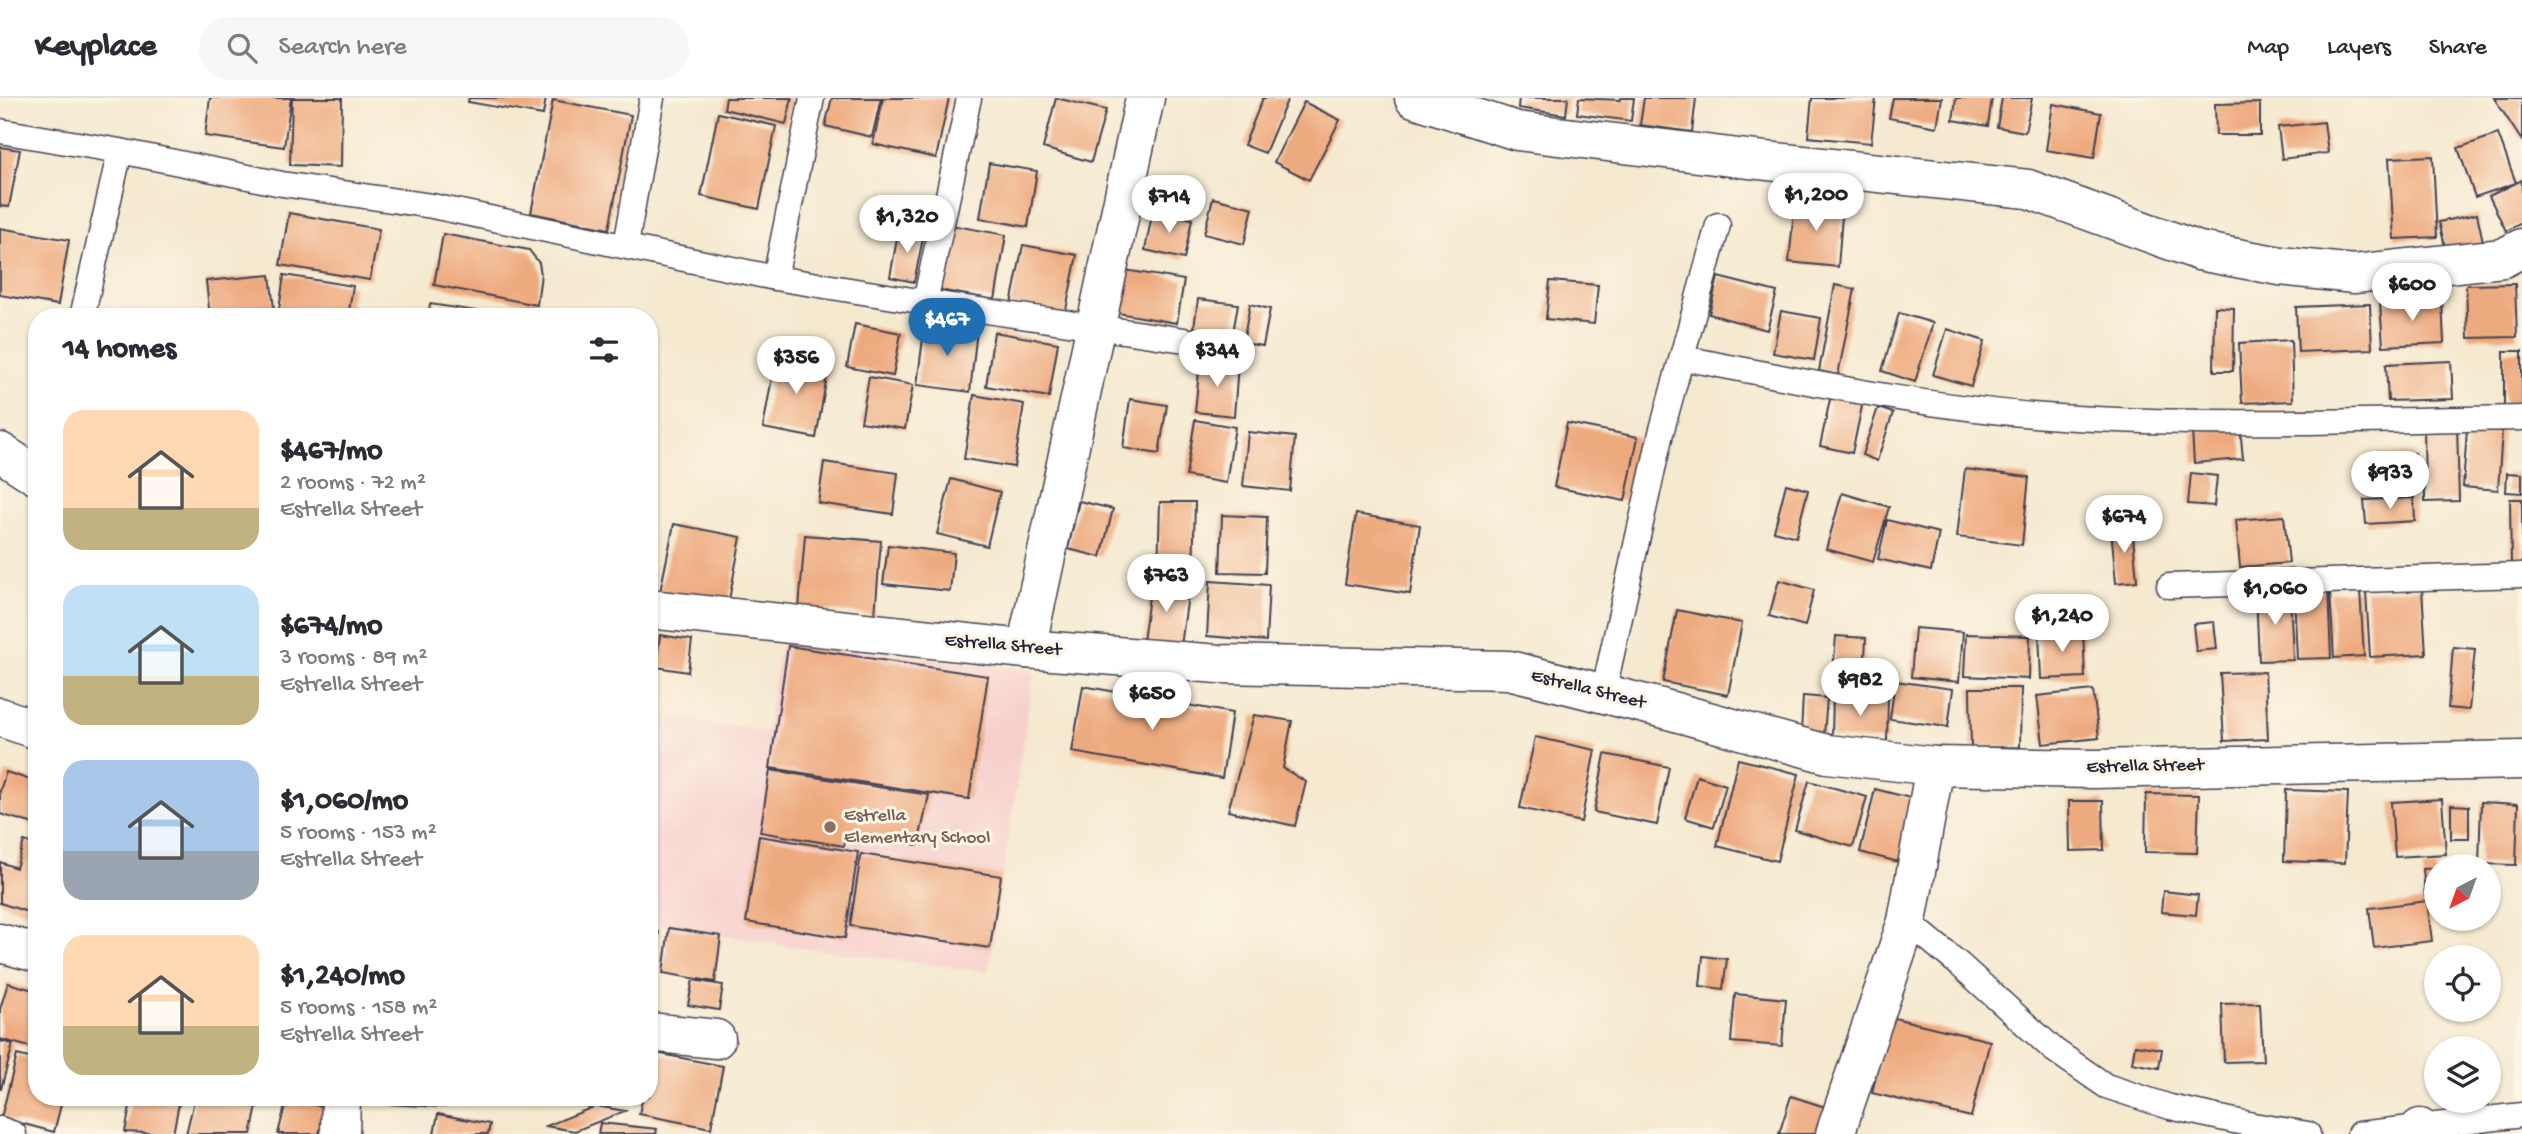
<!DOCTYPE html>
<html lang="en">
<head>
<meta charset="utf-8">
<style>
  body { margin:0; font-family:"Gochi Hand",sans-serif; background:#f7f7f7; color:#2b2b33; height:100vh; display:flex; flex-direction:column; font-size:26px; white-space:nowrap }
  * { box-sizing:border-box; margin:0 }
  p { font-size:23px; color:#7c7c81 }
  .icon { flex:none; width:38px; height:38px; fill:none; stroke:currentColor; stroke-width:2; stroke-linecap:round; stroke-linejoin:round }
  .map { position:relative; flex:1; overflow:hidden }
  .sheet { position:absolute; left:28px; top:210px; width:630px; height:798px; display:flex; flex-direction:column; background:#fff; border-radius:28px; box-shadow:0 2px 5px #0004 }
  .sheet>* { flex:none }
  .needle { width:46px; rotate:221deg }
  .controls { position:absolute; left:2424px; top:756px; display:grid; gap:14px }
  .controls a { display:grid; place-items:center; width:77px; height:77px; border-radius:50%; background:#fff; box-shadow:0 2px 5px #0004; font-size:35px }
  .price { position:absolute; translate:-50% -60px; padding:0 16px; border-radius:24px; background:#fff; color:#222; font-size:23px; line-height:46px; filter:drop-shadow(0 2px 4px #0008) }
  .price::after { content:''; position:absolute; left:50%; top:42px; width:21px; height:16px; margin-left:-10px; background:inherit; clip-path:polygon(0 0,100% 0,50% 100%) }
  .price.selected { background:#1f6fb2; color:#fff }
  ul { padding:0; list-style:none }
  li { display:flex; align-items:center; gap:21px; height:175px; padding:0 35px }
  li span { display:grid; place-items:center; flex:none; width:196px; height:140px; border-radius:21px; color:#555 }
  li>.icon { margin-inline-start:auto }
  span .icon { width:84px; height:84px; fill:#fffc; stroke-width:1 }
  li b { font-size:30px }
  h2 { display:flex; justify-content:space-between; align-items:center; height:84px; padding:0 35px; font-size:30px }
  header { display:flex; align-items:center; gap:42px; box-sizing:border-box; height:98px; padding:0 35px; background:#fff; border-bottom:2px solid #e1e1e2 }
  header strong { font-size:33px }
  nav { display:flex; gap:38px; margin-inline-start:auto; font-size:24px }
  .search { width:490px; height:63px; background:#f7f7f7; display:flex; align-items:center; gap:18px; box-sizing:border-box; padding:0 24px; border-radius:38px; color:#7c7c81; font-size:26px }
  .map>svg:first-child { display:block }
  .built { fill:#f7d0ce }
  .building { fill:#eeaa7f }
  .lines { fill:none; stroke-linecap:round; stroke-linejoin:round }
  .lane-casing { stroke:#424051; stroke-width:27 }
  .street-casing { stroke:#424051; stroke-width:41 }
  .secondary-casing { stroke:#424051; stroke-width:41 }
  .lane { stroke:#fff; stroke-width:24 }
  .street { stroke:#fff; stroke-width:38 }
  .secondary { stroke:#fff; stroke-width:38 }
  .education-dot { fill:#8d6e63; stroke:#fcf5e5; stroke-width:2.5 }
  .labels { text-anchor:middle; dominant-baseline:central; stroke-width:6; stroke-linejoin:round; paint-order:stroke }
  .street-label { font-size:19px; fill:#22223b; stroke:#fcf5e5 }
  .education-label { font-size:19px; fill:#785e54; stroke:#fcf5e5; text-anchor:start }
</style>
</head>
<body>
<header>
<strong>Keyplace</strong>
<div class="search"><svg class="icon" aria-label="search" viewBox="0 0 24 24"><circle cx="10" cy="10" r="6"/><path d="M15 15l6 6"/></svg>Search here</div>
<nav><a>Map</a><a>Layers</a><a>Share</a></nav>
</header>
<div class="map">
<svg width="2522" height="1036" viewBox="0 0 2522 1036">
  <rect width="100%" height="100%" fill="#fcf5e5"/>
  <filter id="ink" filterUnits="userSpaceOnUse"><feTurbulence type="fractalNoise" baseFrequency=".0143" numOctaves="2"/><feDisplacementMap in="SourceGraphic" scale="14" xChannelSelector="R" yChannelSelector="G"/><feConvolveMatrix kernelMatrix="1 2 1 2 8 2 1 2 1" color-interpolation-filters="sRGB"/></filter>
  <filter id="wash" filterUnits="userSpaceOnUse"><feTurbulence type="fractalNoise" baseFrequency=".00686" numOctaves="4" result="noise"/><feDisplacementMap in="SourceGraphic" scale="28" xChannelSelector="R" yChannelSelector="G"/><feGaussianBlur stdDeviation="1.57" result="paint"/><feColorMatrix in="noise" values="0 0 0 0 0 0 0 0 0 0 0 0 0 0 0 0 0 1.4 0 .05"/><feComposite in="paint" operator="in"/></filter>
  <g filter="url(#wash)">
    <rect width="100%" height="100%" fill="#f5e9d0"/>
    <path class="built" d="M781 543 1034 573 988 874 788 848 649 825V615L766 634Z"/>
    <g id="blocks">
      <path class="building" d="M210 0H291L284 49 205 38Z
        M292 0H342L341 69 290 67Z
        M469 0H546L543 17 468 4Z
        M726 0H792L786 26 724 11Z
        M832 0H881L872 39 825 28Z
        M883 0H949L936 60 873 46Z
        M1056 0 1106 12 1091 64 1043 50Z
        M1263 0H1288L1265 55 1244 47Z
        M1519 0H1568L1566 17 1518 10Z
        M1579 0 1620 2 1621 0H1634L1631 23 1577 16Z
        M1644 0H1696L1692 34 1640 27Z
        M1812 0H1876L1871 45 1808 39Z
        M1893 0H1942L1937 29 1889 20Z
        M1956 0H1992L1988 28 1953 22Z
        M2002 0H2032L2025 34 1997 29Z
        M2494 0H2522V43Z
        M553 2 631 17 609 131 531 115Z
        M1304 4 1340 22 1309 82 1274 64Z
        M2260 5V37H2216L2215 6Z
        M2053 6 2101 15 2094 60 2046 52Z
        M718 15 776 28 759 111 701 98Z
        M2324 24 2328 55 2282 61 2278 29Z
        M2498 36 2516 85 2475 99 2458 50Z
        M0 49 20 52 9 109 0 108Z
        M2433 58 2437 139 2394 141 2389 60Z
        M989 65 1037 73 1028 129 980 120Z
        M2522 82V125L2506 133 2489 98Z
        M1213 100 1253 110 1244 146 1204 136Z
        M1795 101 1843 105 1838 169 1789 164Z
        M1153 112 1192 121 1184 161 1145 152Z
        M289 115 379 131 370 182 280 167Z
        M2477 116 2484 148 2447 156 2439 124Z
        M950 127 1006 137 995 202 939 192Z
        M0 130 69 142 58 207 0 197Z
        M899 130 924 135 914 184 890 179Z
        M443 136 529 152 539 165 541 176 537 207 434 187Z
        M1023 147 1077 157 1065 217 1011 206Z
        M1125 172 1184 182 1177 225 1118 215Z
        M270 177 275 219H210L206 183Z
        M284 177 353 188 348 219H278Z
        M1718 179 1777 194 1767 232 1709 216Z
        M1550 183 1598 187 1594 226 1546 221Z
        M2515 186 2517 239 2468 240 2466 187Z
        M1835 187 1855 191 1838 277 1819 273Z
        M1198 201 1238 206 1233 235 1194 230Z
        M2442 202 2444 245 2383 248 2380 206Z
        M430 206 483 214 482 219H428Z
        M1250 206 1270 211 1263 248 1243 245Z
        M2370 206 2372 251 2298 254 2296 209Z
        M2215 209 2234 210 2233 273H2214Z
        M1781 213 1821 220 1814 262 1773 255Z
        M1899 215 1933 225 1915 284 1882 273Z
        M925 225 977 232 970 294 917 287Z
        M855 226 901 235 893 278 847 269Z
        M1947 231 1985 243 1971 288 1933 277Z
        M994 234 1058 245 1049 299 986 288Z
        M2291 242 2293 303 2242 305 2239 245Z
        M2504 253H2522V308H2504Z
        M776 257 829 267 816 340 763 330Z
        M1200 263 1238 267 1234 318 1195 314Z
        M2451 263 2453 301 2388 303 2386 266Z
        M869 279 913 287 905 331 861 324Z
        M1832 292 1864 299 1852 355 1820 348Z
        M974 297 1024 306 1014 369 964 361Z
        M1130 301 1167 307 1159 356 1123 350Z
        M1878 310 1893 315 1877 363 1862 357Z
        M1195 322 1235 329 1226 385 1186 378Z
        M1567 325 1638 339 1625 403 1554 389Z
        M2457 326 2459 403 2425 404 2424 327Z
        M2240 329 2243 361 2194 365 2192 333Z
        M2467 331 2502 333 2498 392 2463 389Z
        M1248 334 1295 339 1290 393 1243 388Z
        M2415 355 2417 387 2367 389 2366 357Z
        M824 364 898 375 893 416 818 405Z
        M1965 371 2029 379 2022 447 1957 439Z
        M2191 375 2217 378 2214 408 2188 406Z
        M2507 375 2522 376V395L2506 394Z
        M951 381 1000 394 987 448 937 436Z
        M1786 386 1808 392 1796 439 1774 433Z
        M1842 395 1889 409 1873 464 1826 451Z
        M2414 400 2415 423 2366 426 2364 402Z
        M2510 401H2522V468H2511Z
        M1079 403 1113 411 1101 459 1068 451Z
        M1160 404H1195L1193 474 1158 473Z
        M1356 416 1420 427 1410 496 1345 486Z
        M1222 417 1267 419 1265 475 1220 474Z
        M2284 418 2289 465 2240 469 2236 422Z
        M1887 422 1939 435 1931 473 1878 461Z
        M674 426 741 439 728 507 660 494Z
        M2132 428 2137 483 2116 485 2111 430Z
        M805 437 881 443 875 517 799 510Z
        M888 447 954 455 950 493 883 486Z
        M1779 482 1814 492 1805 528 1769 518Z
        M1210 483 1269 487 1266 543 1207 538Z
        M1151 484 1189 490 1181 548 1143 543Z
        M2422 490 2426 556 2370 559 2366 493Z
        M2360 492 2364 558 2334 560 2330 494Z
        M2328 493 2331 560 2297 561 2294 494Z
        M2290 495 2293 562 2259 563 2256 496Z
        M1677 512 1742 525 1728 597 1663 584Z
        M2214 524 2217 551 2196 553 2193 526Z
        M1915 530 1963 534 1959 584 1911 579Z
        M2083 532 2085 579 2041 581 2039 534Z
        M1966 536 2030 538 2029 581 1964 578Z
        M660 537 692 542 688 574 656 569Z
        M1836 538 1866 540 1864 578 1833 575Z
        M788 548 988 578 969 701 770 670Z
        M2453 549 2475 551 2469 612 2448 610Z
        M2265 574 2268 641 2224 643 2220 575Z
        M1895 583 1953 591 1948 629 1890 621Z
        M1083 588 1232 615 1222 680 1072 654Z
        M1970 590H2021L2020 649 1971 650Z
        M2093 592 2099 640 2043 646 2037 598Z
        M1833 597 1888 599 1887 643 1832 640Z
        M1803 598 1827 600 1824 638 1801 636Z
        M1254 617 1292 623 1283 670 1306 684 1295 728 1228 713Z
        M1535 639 1595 652 1581 724 1520 710Z
        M1605 656 1669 669 1657 727 1594 714Z
        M1738 661 1799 676 1777 763 1717 748Z
        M770 672 929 697 918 747 847 735 844 748 760 734Z
        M6 674 37 684V727L0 716V693Z
        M1697 678 1726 687 1714 729 1685 720Z
        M1809 683 1867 699 1853 749 1795 732Z
        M1875 691 1922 703 1906 766 1860 754Z
        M2286 692 2348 694 2345 765 2284 763Z
        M2146 696 2199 697 2197 755 2145 754Z
        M2442 701 2446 756 2395 759 2391 704Z
        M2069 703H2103L2104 752 2070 753Z
        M2481 704 2518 706 2516 767 2479 766Z
        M2451 707 2469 708V741H2451Z
        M759 738 858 754 845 840 746 824Z
        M24 743 37 747V817L0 805V764L16 770Z
        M861 756 1001 778 990 850 850 828Z
        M2436 770V797L2425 798 2423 771Z
        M2163 793 2198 797 2196 817 2161 814Z
        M2427 803 2432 843 2374 850 2369 810Z
        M669 830 721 838 715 884 663 875Z
        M649 832 659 834 651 891H649Z
        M1703 858 1727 861 1723 891 1700 888Z
        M693 882 723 887 719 912 688 907Z
        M8 885 37 893V951L0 941V911Z
        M1735 896 1786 901 1782 948 1731 944Z
        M2260 905 2263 963 2224 964 2222 906Z
        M1890 919 1990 943 1971 1019 1872 995Z
        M0 943 13 946 1 991H0Z
        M2135 947 2162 951 2159 970 2132 965Z
        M651 954 723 968 711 1030 639 1016 643 999H649Z
        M17 957 37 962V999H63L54 1034 1 1020Z
        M1791 998 1828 1010 1819 1036H1779Z
        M132 999H152L179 1005 173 1036 125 1034Z
        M195 999H259L251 1036H186Z
        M387 999H443V1009L386 1006Z
        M579 999H622L621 1006Z
        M287 1000 326 1010 319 1036H278Z
        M596 1008 625 1013 575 1033 546 1028Z
        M438 1016 490 1026 488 1036H434Z
        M600 1025 657 1031 656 1036H598Z"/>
    </g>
  </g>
  <g filter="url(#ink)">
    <use href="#blocks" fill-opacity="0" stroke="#424051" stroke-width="2"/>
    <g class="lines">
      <g class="lane-casing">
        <path id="lane" d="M0 33 120 53 282 86 432 108 775 180 925 204 1198 244
          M626 147 652 0
          M775 180 812 0
          M925 204 969 0
          M82 219 120 53
          M1683 260C1808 284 1933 311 2060 319 2214 329 2368 322 2522 320
          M2169 488 2522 477
          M1603 596 1661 335 1718 127
          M1907 823 1960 867 2054 952 2106 988 2170 1009 2253 1027 2308 1036
          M0 1031 14 1036
          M2359 1036 2522 1017"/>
      </g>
      <g class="street-casing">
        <path id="street" d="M1026 551 1145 0
          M0 619 37 632
          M0 845 37 855
          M649 934 716 941
          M340 1036 341 999
          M1835 1036 1907 823 1935 668
          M2420 1036V1030"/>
      </g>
      <g class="secondary-casing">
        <path id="secondary" d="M1414 0 1517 33 1739 60 2028 91 2199 153 2280 168 2354 176 2503 160 2522 150
          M0 354 37 378
          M649 511 1026 551 1219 566 1509 572 1661 610 1827 656 1935 668 2093 671 2522 662"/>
      </g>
      <use href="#lane" class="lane"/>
      <use href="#street" class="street"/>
      <use href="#secondary" class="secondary"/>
    </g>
  </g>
  <circle class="education-dot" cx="830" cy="729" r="7"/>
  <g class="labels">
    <g class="street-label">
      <text transform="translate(1003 548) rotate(5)">Estrella Street</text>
      <text transform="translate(1588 592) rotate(14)">Estrella Street</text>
      <text transform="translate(2145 669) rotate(-1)">Estrella Street</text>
    </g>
    <g class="education-label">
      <text x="844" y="718">Estrella<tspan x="844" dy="22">Elementary School</tspan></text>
    </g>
  </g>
</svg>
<div class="controls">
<a><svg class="needle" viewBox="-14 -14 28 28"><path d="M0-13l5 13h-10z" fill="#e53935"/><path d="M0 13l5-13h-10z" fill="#7c7c81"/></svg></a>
<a><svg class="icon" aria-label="locate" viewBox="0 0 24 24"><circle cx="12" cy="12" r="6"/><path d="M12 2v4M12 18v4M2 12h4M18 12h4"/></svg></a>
<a><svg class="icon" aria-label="layers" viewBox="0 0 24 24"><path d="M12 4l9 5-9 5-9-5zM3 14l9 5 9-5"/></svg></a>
</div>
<b class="price" style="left:1816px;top:135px">$1,200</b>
<b class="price" style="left:1169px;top:137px">$714</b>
<b class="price" style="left:907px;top:157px">$1,320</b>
<b class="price" style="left:2412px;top:225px">$600</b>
<b class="price selected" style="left:947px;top:260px">$467</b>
<b class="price" style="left:1217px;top:291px">$344</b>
<b class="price" style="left:796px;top:298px">$356</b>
<b class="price" style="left:2390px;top:413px">$933</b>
<b class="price" style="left:2124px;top:457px">$674</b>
<b class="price" style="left:1166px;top:516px">$763</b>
<b class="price" style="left:2275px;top:529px">$1,060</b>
<b class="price" style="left:2062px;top:556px">$1,240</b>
<b class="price" style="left:1860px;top:620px">$982</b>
<b class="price" style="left:1152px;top:634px">$650</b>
<section class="sheet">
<h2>14 homes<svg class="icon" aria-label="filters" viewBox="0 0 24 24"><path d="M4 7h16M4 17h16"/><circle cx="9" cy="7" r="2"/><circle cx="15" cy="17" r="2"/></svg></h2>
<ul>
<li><span style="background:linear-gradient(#ffd9b3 70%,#c2b280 0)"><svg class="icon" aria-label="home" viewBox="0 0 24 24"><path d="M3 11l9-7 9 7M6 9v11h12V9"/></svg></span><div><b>$467/mo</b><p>2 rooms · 72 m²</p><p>Estrella Street</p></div></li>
<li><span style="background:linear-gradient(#bfe0f5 65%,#c2b280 0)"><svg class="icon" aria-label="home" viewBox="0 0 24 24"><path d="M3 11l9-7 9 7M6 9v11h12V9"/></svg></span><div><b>$674/mo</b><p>3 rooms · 89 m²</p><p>Estrella Street</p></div></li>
<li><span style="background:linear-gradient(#a9c7e8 65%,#9aa5b1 0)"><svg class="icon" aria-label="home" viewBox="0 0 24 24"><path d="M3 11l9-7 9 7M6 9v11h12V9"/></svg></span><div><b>$1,060/mo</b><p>5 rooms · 153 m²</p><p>Estrella Street</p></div></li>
<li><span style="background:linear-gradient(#ffd9b3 65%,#c2b280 0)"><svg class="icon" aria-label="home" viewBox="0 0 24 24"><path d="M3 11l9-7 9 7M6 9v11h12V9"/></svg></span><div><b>$1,240/mo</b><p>5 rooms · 158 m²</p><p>Estrella Street</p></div></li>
</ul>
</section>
</div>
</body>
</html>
